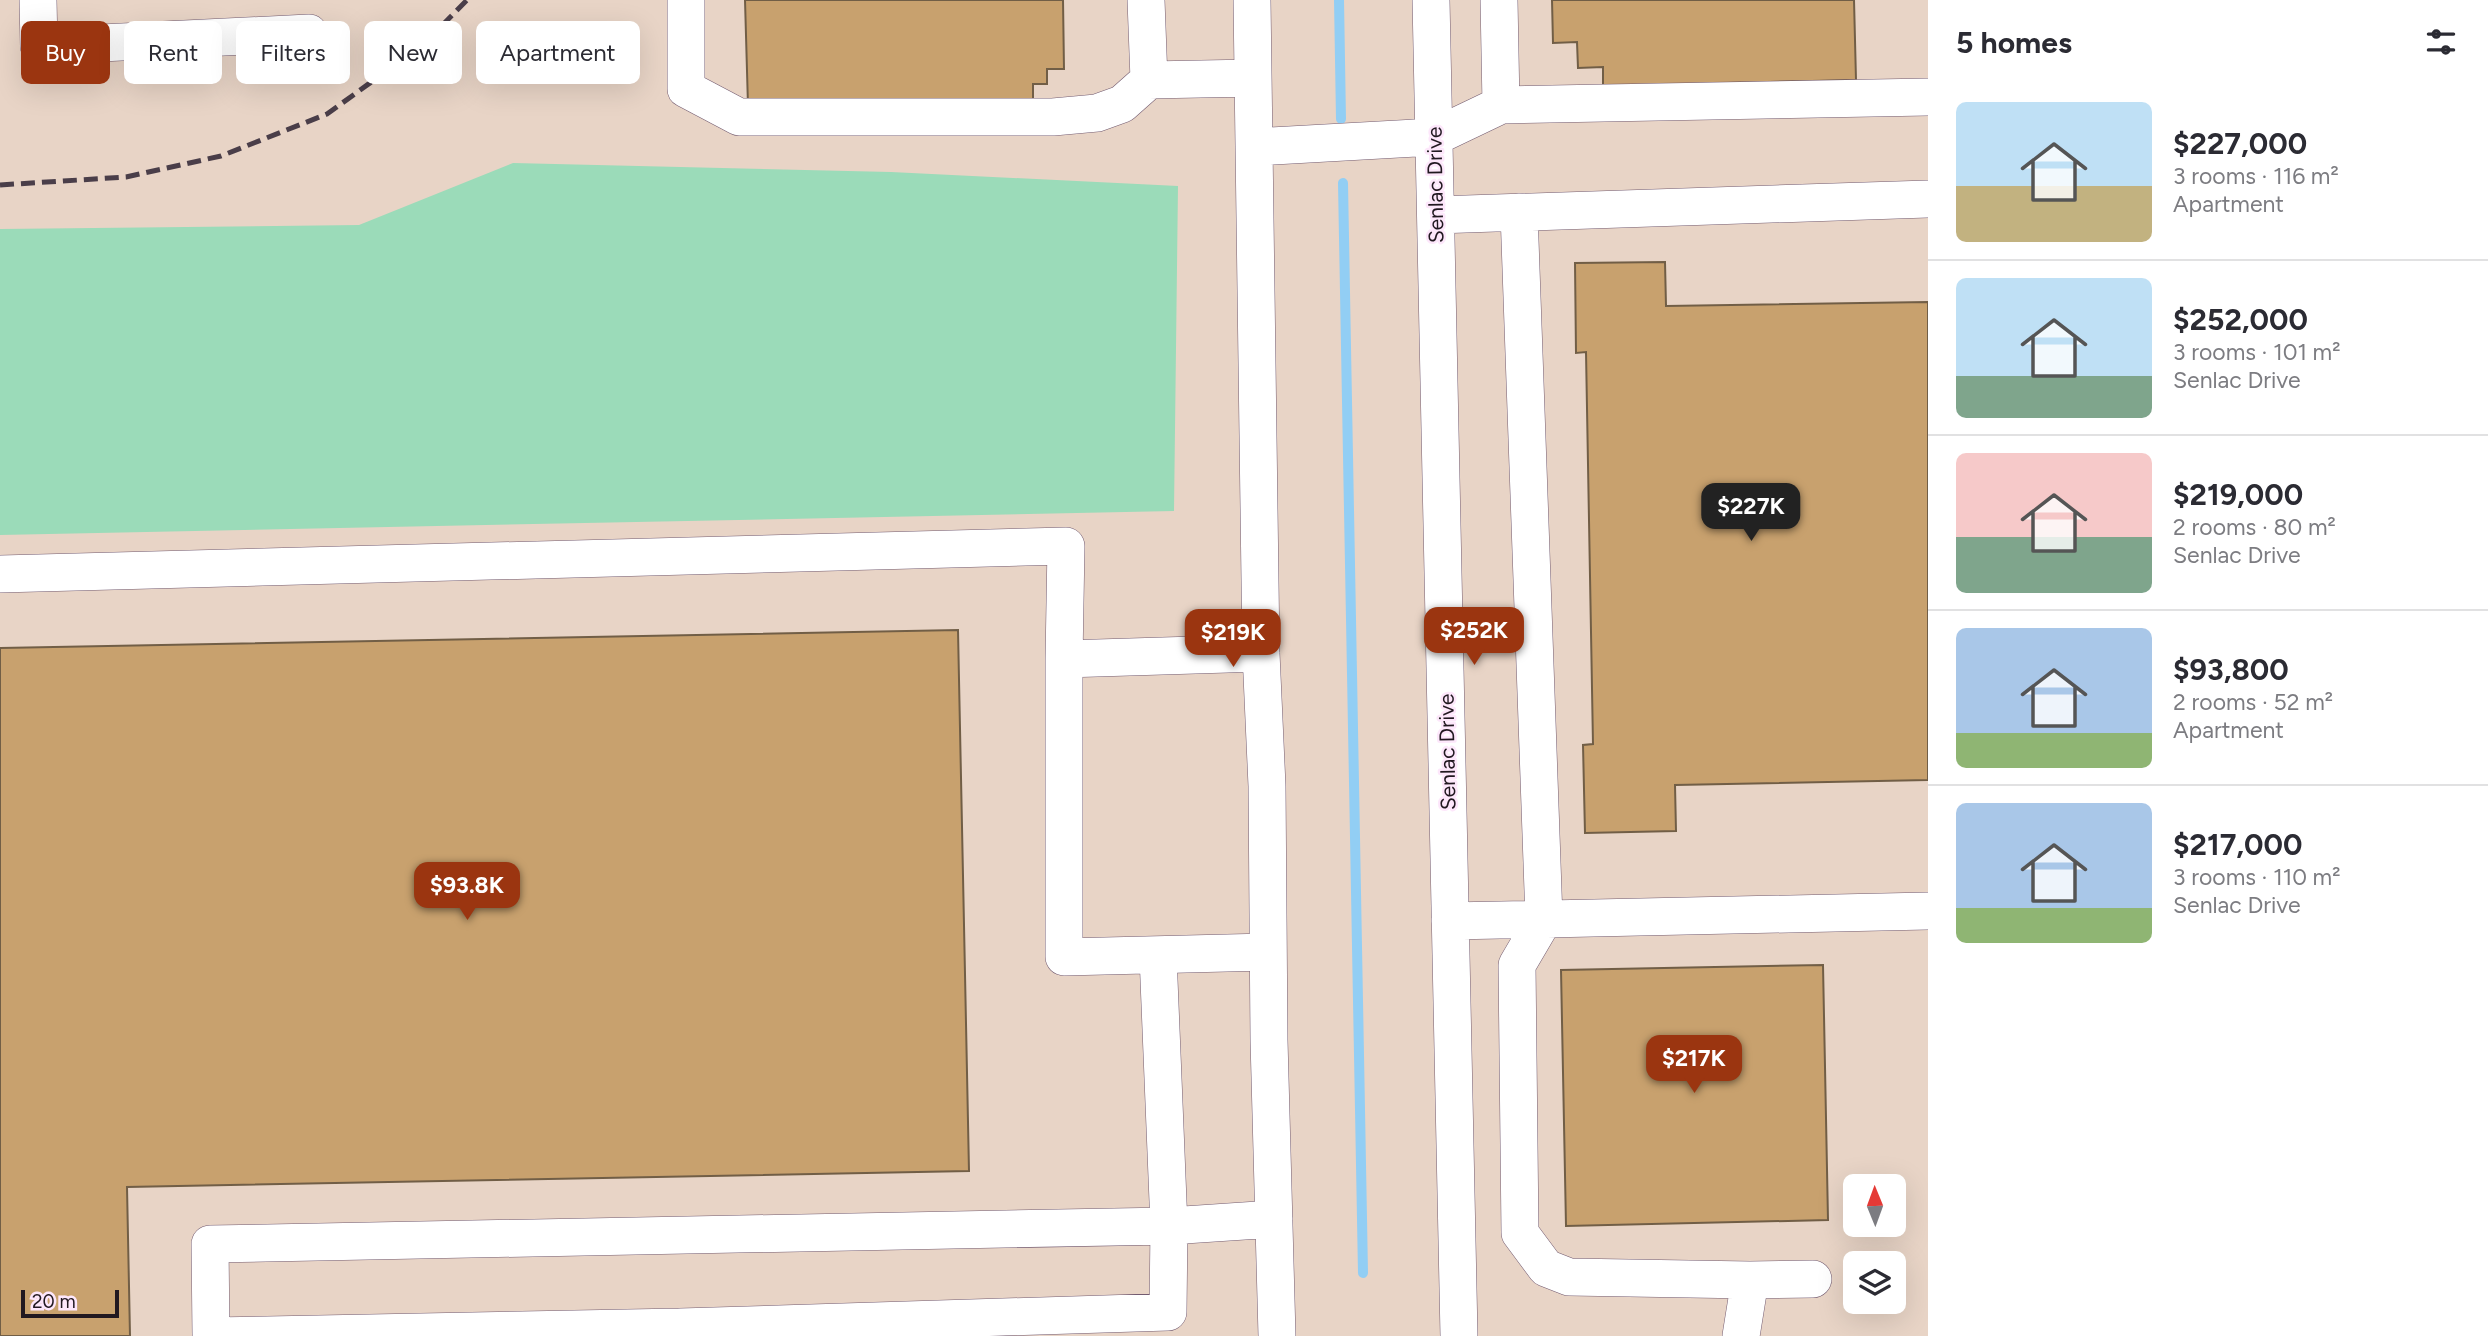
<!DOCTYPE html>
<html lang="en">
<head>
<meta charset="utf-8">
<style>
  body { margin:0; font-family:Figtree,sans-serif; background:#f7f7f7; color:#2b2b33; height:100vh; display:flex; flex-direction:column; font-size:26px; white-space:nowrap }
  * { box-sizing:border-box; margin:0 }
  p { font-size:23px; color:#7c7c81 }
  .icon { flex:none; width:38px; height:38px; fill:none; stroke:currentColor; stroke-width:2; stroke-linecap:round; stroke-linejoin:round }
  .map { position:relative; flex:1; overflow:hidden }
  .sheet { display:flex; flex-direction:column; background:#fff; width:560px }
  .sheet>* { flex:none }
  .hud { position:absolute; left:21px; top:21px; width:665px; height:63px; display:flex; gap:14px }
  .needle { width:46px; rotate:359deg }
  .fabs { position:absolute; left:1843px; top:1174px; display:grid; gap:14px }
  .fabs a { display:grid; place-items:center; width:63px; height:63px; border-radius:10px; background:#fff; box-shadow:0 7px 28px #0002; font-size:35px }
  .scale { position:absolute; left:21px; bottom:18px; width:98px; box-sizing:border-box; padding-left:7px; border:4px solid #211820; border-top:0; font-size:19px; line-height:24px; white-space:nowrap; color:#211820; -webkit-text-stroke:5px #fde7fb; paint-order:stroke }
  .price { position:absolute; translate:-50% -60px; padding:0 16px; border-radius:14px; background:#9b3510; color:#fff; font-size:23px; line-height:46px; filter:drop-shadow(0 2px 4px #0008) }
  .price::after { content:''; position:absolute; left:50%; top:42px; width:21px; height:16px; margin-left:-10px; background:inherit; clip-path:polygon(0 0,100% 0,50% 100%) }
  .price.selected { background:#222; color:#fff }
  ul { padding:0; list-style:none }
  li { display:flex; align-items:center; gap:21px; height:175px; padding:0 28px }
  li+li { border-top:2px solid #e1e1e2 }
  li span { display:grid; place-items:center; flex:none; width:196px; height:140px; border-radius:10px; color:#555 }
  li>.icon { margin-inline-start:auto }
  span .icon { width:84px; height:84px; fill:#fffc; stroke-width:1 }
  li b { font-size:30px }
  h2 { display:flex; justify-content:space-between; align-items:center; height:84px; padding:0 28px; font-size:30px }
  .tag { padding:0 24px; border-radius:10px; background:#fff; box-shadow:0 7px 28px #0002; font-size:24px; line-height:63px }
  .tag.selected { background:#9b3510; color:#fff }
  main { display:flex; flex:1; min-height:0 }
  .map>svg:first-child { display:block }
  .industrial { fill:#e8d4c6; fill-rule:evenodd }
  .green { fill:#9bdbb9 }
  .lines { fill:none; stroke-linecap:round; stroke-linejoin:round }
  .stream { stroke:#92cef4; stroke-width:10 }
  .building { fill:#c8a16e; stroke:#715e46; stroke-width:2 }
  .minor-casing { stroke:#735b70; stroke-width:38 }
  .minor { stroke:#fff; stroke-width:37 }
  .rail { stroke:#4a3e49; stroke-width:5; stroke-dasharray:14 7; stroke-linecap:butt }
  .labels { text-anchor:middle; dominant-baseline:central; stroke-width:5; stroke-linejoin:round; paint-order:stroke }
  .street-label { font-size:21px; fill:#211820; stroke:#fde7fb }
</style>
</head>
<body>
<main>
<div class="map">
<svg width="1928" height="1336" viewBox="0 0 1928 1336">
  <rect width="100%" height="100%" fill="#f3d8f0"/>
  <path class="industrial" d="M0 0H1928V1336H0ZM1855 1186H1894V1225H1855ZM1855 1264H1894V1302H1855Z"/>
  <path class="green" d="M513 163 891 172 1178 186 1174 511 0 535V229L359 225Z"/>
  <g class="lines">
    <path class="stream" d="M1339 0 1341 119
      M1343 183 1363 1273"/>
  </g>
  <path class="building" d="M745 0H1063L1064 69H1047V84H1033V100L748 106Z
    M1552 0H1854L1856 80 1603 86V67L1578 68 1577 42 1553 43Z
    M1665 262 1666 306 1928 302V780L1675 785 1676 831 1585 833 1583 745 1593 744 1586 352 1576 353 1575 263Z
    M958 630 969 1171 127 1187 130 1336H0V648Z
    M1823 965 1828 1220 1566 1226 1561 970Z"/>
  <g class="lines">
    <g class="minor-casing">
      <path id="minor" d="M38 0 39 46 309 33
        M686 0V89L739 117H1053L1097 113 1122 104 1149 80 1253 78
        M1146 0 1149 80
        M1252 0 1261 653 1267 786 1269 1040 1277 1336
        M1431 0 1459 1336
        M1501 105 1928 97
        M1254 147 1434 137 1501 105 1499 0
        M1519 212 1544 919 1517 965 1520 1233 1546 1268 1569 1277 1750 1280 1741 1336
        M1436 215 1928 199
        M0 574 1066 546 1064 659 1261 653
        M1064 659V957L1268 952
        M1450 921 1928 911
        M1750 1280 1813 1279
        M211 1334 210 1244 1169 1226 1274 1219
        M211 1336 680 1327
        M680 1336V1327L1168 1312 1169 1226 1158 955"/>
    </g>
    <use href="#minor" class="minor"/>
    <path class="rail" d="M0 185 126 177 221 156 327 114 424 44 467 0"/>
  </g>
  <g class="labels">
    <g class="street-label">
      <text transform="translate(1435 185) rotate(-91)">Senlac Drive</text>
      <text transform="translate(1447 752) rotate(-91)">Senlac Drive</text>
    </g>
  </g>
</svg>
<div class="fabs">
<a><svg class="needle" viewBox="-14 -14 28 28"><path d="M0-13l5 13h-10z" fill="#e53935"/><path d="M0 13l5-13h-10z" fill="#7c7c81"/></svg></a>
<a><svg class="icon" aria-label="layers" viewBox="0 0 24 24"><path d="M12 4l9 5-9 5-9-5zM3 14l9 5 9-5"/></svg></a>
</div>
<div class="scale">20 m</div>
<b class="price selected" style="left:1751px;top:543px">$227K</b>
<b class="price" style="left:1474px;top:667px">$252K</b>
<b class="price" style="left:1233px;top:669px">$219K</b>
<b class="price" style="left:467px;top:922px">$93.8K</b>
<b class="price" style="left:1694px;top:1095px">$217K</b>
<div class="hud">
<a class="tag selected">Buy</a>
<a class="tag">Rent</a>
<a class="tag">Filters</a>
<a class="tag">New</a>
<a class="tag">Apartment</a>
</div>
</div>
<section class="sheet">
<h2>5 homes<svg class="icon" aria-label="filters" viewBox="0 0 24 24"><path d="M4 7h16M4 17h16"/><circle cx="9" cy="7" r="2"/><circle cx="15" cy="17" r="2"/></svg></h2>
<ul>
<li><span style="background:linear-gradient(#bfe0f5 60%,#c2b280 0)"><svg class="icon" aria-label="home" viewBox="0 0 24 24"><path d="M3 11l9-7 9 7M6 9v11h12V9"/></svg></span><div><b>$227,000</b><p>3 rooms · 116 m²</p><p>Apartment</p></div></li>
<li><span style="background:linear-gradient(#bfe0f5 70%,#7fa58c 0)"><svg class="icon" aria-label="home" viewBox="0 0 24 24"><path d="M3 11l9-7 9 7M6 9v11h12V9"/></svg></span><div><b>$252,000</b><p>3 rooms · 101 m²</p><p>Senlac Drive</p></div></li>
<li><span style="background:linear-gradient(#f6c9c9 60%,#7fa58c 0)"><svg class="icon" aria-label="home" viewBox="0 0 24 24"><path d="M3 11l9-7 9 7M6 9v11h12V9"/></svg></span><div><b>$219,000</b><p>2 rooms · 80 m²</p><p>Senlac Drive</p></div></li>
<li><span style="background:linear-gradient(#a9c7e8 75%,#8fb573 0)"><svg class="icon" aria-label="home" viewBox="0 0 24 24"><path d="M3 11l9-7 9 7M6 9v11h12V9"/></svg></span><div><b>$93,800</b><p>2 rooms · 52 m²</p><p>Apartment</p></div></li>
<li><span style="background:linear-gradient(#a9c7e8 75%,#8fb573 0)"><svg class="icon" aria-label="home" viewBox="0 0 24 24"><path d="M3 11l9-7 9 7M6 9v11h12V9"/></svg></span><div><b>$217,000</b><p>3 rooms · 110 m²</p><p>Senlac Drive</p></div></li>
</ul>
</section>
</main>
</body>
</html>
